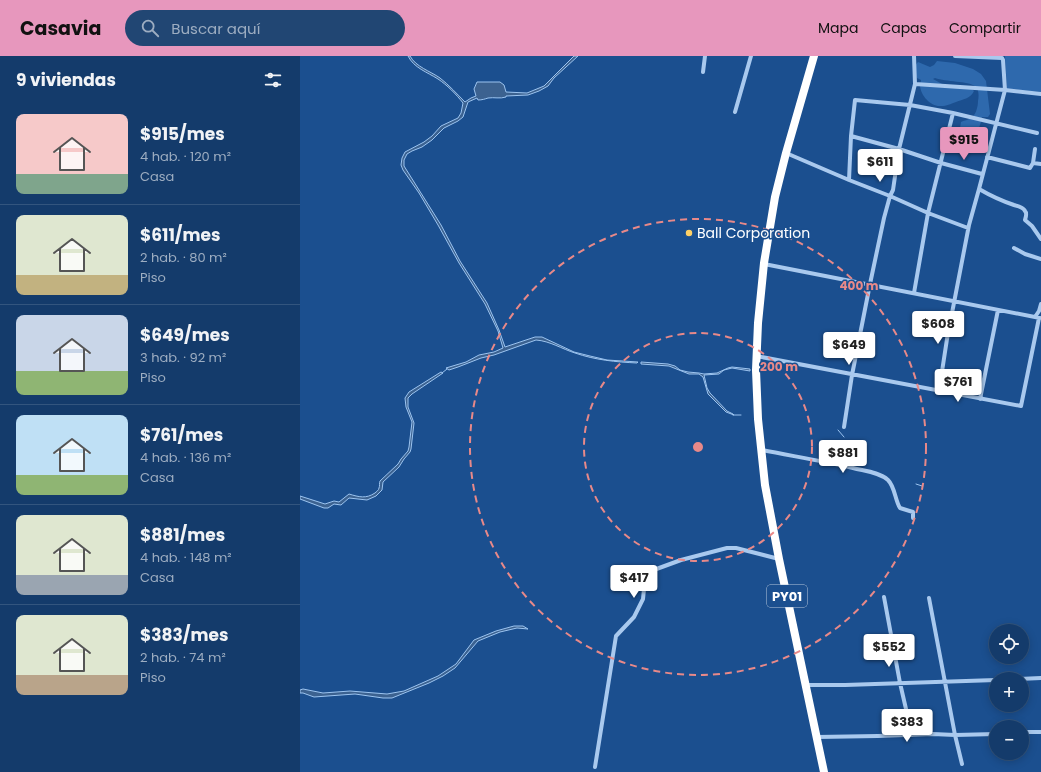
<!DOCTYPE html>
<html lang="es">
<head>
<meta charset="utf-8">
<style>
  body { margin:0; font-family:Poppins,sans-serif; background:#214673; color:#f1f3f6; height:100vh; display:flex; flex-direction:column; font-size:15px; white-space:nowrap }
  * { box-sizing:border-box; margin:0 }
  p { font-size:13px; color:#9dadc1 }
  .icon { flex:none; width:22px; height:22px; fill:none; stroke:currentColor; stroke-width:2; stroke-linecap:round; stroke-linejoin:round }
  .map { position:relative; flex:1; overflow:hidden }
  .details { display:flex; flex-direction:column; background:#143b6b; width:300px }
  .details>* { flex:none }
  .fabs { position:absolute; left:689px; top:568px; display:grid; gap:8px }
  .fabs a { display:grid; place-items:center; width:40px; height:40px; border-radius:50%; background:#143b6b; box-shadow:0 2px 10px #0003,0 0 0 1px #33557e; font-size:20px }
  .price { position:absolute; translate:-50% -34px; padding:0 9px; border-radius:4px; background:#fff; color:#222; font-size:13px; line-height:26px; filter:drop-shadow(0 1px 2px #0008) }
  .price::after { content:''; position:absolute; left:50%; top:24px; width:12px; height:9px; margin-left:-6px; background:inherit; clip-path:polygon(0 0,100% 0,50% 100%) }
  .price.selected { background:#e797bd; color:#111 }
  ul { padding:0; list-style:none }
  li { display:flex; align-items:center; gap:12px; height:100px; padding:0 16px }
  li+li { border-top:1px solid #33557e }
  li span { display:grid; place-items:center; flex:none; width:112px; height:80px; border-radius:8px; color:#555 }
  li>.icon { margin-inline-start:auto }
  span .icon { width:48px; height:48px; fill:#fffc; stroke-width:1 }
  li b { font-size:17px }
  h2 { display:flex; justify-content:space-between; align-items:center; height:48px; padding:0 16px; font-size:17px }
  header { display:flex; align-items:center; gap:24px; box-sizing:border-box; height:56px; padding:0 20px; background:#e797bd; color:#111 }
  header strong { font-size:19px }
  nav { display:flex; gap:22px; margin-inline-start:auto; font-size:14px }
  .search { width:280px; height:36px; background:#214673; display:flex; align-items:center; gap:10px; box-sizing:border-box; padding:0 14px; border-radius:22px; color:#9dadc1; font-size:15px }
  main { display:flex; flex:1; min-height:0 }
  .map>svg:first-child { display:block }
  .green { fill:#2e69ad }
  .water { fill:#3c6290; stroke:#9cc4f0 }
  .lines { fill:none; stroke-linecap:round; stroke-linejoin:round }
  .stream { stroke:#9cc4f0; stroke-width:1 }
  .street { stroke:#a9c9ee; stroke-width:4 }
  .highway { stroke:#fff; stroke-width:8 }
  .ring { fill:none; stroke:#e88989; stroke-width:2; stroke-dasharray:7 5 }
  .poi-dot { fill:#ffd166; stroke:#1b4f8f; stroke-width:1.5 }
  .labels { text-anchor:middle; dominant-baseline:central; stroke-width:3; stroke-linejoin:round; paint-order:stroke }
  .shield { fill:#1b4f8f; stroke:#bbcadd; stroke-width:1 }
  .shield-label { font-size:13px; font-weight:bold; fill:#fff }
  .poi-label { font-size:14px; fill:#fff; stroke:#1b4f8f; text-anchor:start }
  .centre { fill:#e88989; stroke:#1b4f8f; stroke-width:2 }
  .ring-label { font-size:12px; text-anchor:middle; font-weight:bold; fill:#e88989; stroke:#1b4f8f; stroke-width:3; stroke-linejoin:round; paint-order:stroke }
</style>
</head>
<body>
<header>
<strong>Casavia</strong>
<div class="search"><svg class="icon" aria-label="search" viewBox="0 0 24 24"><circle cx="10" cy="10" r="6"/><path d="M15 15l6 6"/></svg>Buscar aquí</div>
<nav><a>Mapa</a><a>Capas</a><a>Compartir</a></nav>
</header>
<main>
<section class="details">
<h2>9 viviendas<svg class="icon" aria-label="filters" viewBox="0 0 24 24"><path d="M4 7h16M4 17h16"/><circle cx="9" cy="7" r="2"/><circle cx="15" cy="17" r="2"/></svg></h2>
<ul>
<li><span style="background:linear-gradient(#f6c9c9 75%,#7fa58c 0)"><svg class="icon" aria-label="home" viewBox="0 0 24 24"><path d="M3 11l9-7 9 7M6 9v11h12V9"/></svg></span><div><b>$915/mes</b><p>4 hab. · 120 m²</p><p>Casa</p></div></li>
<li><span style="background:linear-gradient(#dfe7d0 75%,#c2b280 0)"><svg class="icon" aria-label="home" viewBox="0 0 24 24"><path d="M3 11l9-7 9 7M6 9v11h12V9"/></svg></span><div><b>$611/mes</b><p>2 hab. · 80 m²</p><p>Piso</p></div></li>
<li><span style="background:linear-gradient(#c9d6e8 70%,#8fb573 0)"><svg class="icon" aria-label="home" viewBox="0 0 24 24"><path d="M3 11l9-7 9 7M6 9v11h12V9"/></svg></span><div><b>$649/mes</b><p>3 hab. · 92 m²</p><p>Piso</p></div></li>
<li><span style="background:linear-gradient(#bfe0f5 75%,#8fb573 0)"><svg class="icon" aria-label="home" viewBox="0 0 24 24"><path d="M3 11l9-7 9 7M6 9v11h12V9"/></svg></span><div><b>$761/mes</b><p>4 hab. · 136 m²</p><p>Casa</p></div></li>
<li><span style="background:linear-gradient(#dfe7d0 75%,#9aa5b1 0)"><svg class="icon" aria-label="home" viewBox="0 0 24 24"><path d="M3 11l9-7 9 7M6 9v11h12V9"/></svg></span><div><b>$881/mes</b><p>4 hab. · 148 m²</p><p>Casa</p></div></li>
<li><span style="background:linear-gradient(#dfe7d0 75%,#b9a48a 0)"><svg class="icon" aria-label="home" viewBox="0 0 24 24"><path d="M3 11l9-7 9 7M6 9v11h12V9"/></svg></span><div><b>$383/mes</b><p>2 hab. · 74 m²</p><p>Piso</p></div></li>
</ul>
</section>
<div class="map">
<svg width="741" height="716" viewBox="0 0 741 716">
  <rect width="100%" height="100%" fill="#1b4f8f"/>
  <path class="green" d="M705 0H741V36L707 33Z
    M637 5 655 7 673 13 681 18 686 25 690 58 688 61H682C680 72 675 84 666 91L662 90 660 86 662 75 660 72 661 66C664 64 666 65 669 63 676 61 678 50 678 45 679 40 679 33 675 30 668 25 646 26 635 22L633 23 644 29 671 32 674 35C670 43 663 43 656 46 650 48 647 50 641 50 631 51 621 40 620 30 620 28 621 26 621 24L617 22 613 12 618 6 630 11 634 9Z"/>
  <path class="water" d="M108 0H110C116 11 130 15 140 22 149 29 157 38 165 46L171 42 176 40 174 33 177 26H200L204 29 206 36 227 37 244 30 274 0H278L254 22 248 30 239 35 228 39 206 40V41C200 43 194 41 188 42 185 43 182 44 178 44L177 42 168 46 163 61 158 65 144 72 132 84 122 91 112 95 107 98 104 104V110L141 169 160 205 187 247 199 274 205 291 235 281H242L274 296 290 300 307 304 338 306 337 307C316 306 295 304 275 297 262 293 250 285 236 284L194 299 181 302 158 311 149 314 146 312 166 306 179 299 194 296 203 292 198 275 185 248 159 207 138 169 119 137 103 114 101 109 102 102 105 96 124 86 132 80 141 70 158 62 161 57 163 47C156 38 147 29 138 23 127 16 114 12 108 0Z
    M341 306 368 308 375 310 380 314 388 316 399 317 404 318 417 317 428 312 432 311 450 313V315L432 312 424 314 419 318 404 319 407 332 410 337 427 355 433 358 434 359 426 356 408 338 403 321 399 318H389L369 310 341 308Z
    M141 316 143 317 112 338 108 342V351L114 367 111 393 110 396 104 403 99 411 83 426 82 434 76 440 67 444 49 442 41 449 34 448 28 452H24L0 443V440L25 448 34 445 39 446 49 438C59 441 66 443 75 437 76 436 79 434 79 432 80 430 79 427 80 425L98 408 101 403 108 395 109 391 112 366 106 351 105 342 109 336Z
    M214 570H223L228 573 217 572 200 576 178 585 155 612 143 620 129 627 92 642H83L55 638 14 641 3 637H0V634L3 633 23 637 50 635 87 638 104 635 138 620 156 608 174 584 196 575Z"/>
  <g class="lines">
    <path class="stream" d="M142 317 147 313
      M433 359H441
      M538 374 544 381
      M616 428 622 430"/>
    <path class="street" d="M403 16 405 0
      M615 28 705 34 741 38
      M435 56 451 0
      M551 80 599 93 641 107 682 118
      M486 97 549 124 590 140 628 157 668 172
      M687 101 730 112 733 107 735 93
      M733 107 741 108
      M549 124 551 80 555 44 610 49 653 57 737 77
      M679 133C691 140 702 145 714 149 718 150 723 151 725 155 727 157 726 161 725 164L732 170 741 183
      M714 192 725 198 741 203
      M464 208 740 262
      M614 237 628 157 653 57
      M735 261 739 255 741 248
      M456 300 721 350 739 262
      M639 335 647 283 669 169 679 133 705 34 703 4 702 2 655 0
      M680 343 698 254
      M544 371 552 319 570 228 584 162 590 140 593 134 599 93 615 28 614 0
      M462 394C492 400 522 405 553 412 564 415 579 416 588 424 595 431 595 444 600 452L613 456V462
      M584 541 600 627 612 679
      M629 542 655 679 662 708
      M719 623 741 622
      M506 629H545L696 624
      M722 676H741
      M517 681 578 680 633 678 655 679 696 678
      M295 711 316 580 334 561 343 543 345 523 351 515 381 504 427 492H436L479 503"/>
    <path class="highway" d="M514 0 486 97 475 141 464 207 458 267 456 314 458 363 465 429 479 503 524 716"/>
  </g>
  <g class="ring">
    <circle cx="398" cy="391" r="114"/>
    <circle cx="398" cy="391" r="228"/>
  </g>
  <circle class="poi-dot" cx="389" cy="177" r="4"/>
  <g class="labels">
    <rect class="shield" x="467" y="529" width="40" height="22" rx="3"/>
    <g class="shield-label">
      <text x="487" y="540">PY01</text>
    </g>
    <g class="poi-label">
      <text x="397" y="177">Ball Corporation</text>
    </g>
  </g>
  <circle cx="398" cy="391" r="6" class="centre"/>
  <g class="ring-label">
    <text x="559" y="234">400 m</text>
    <text x="479" y="315">200 m</text>
  </g>
</svg>
<div class="fabs">
<a><svg class="icon" aria-label="locate" viewBox="0 0 24 24"><circle cx="12" cy="12" r="6"/><path d="M12 2v4M12 18v4M2 12h4M18 12h4"/></svg></a>
<a>+</a>
<a>−</a>
</div>
<b class="price selected" style="left:664px;top:105px">$915</b>
<b class="price" style="left:580px;top:127px">$611</b>
<b class="price" style="left:638px;top:289px">$608</b>
<b class="price" style="left:549px;top:310px">$649</b>
<b class="price" style="left:658px;top:347px">$761</b>
<b class="price" style="left:543px;top:418px">$881</b>
<b class="price" style="left:334px;top:543px">$417</b>
<b class="price" style="left:589px;top:612px">$552</b>
<b class="price" style="left:607px;top:687px">$383</b>
</div>
</main>
</body>
</html>
